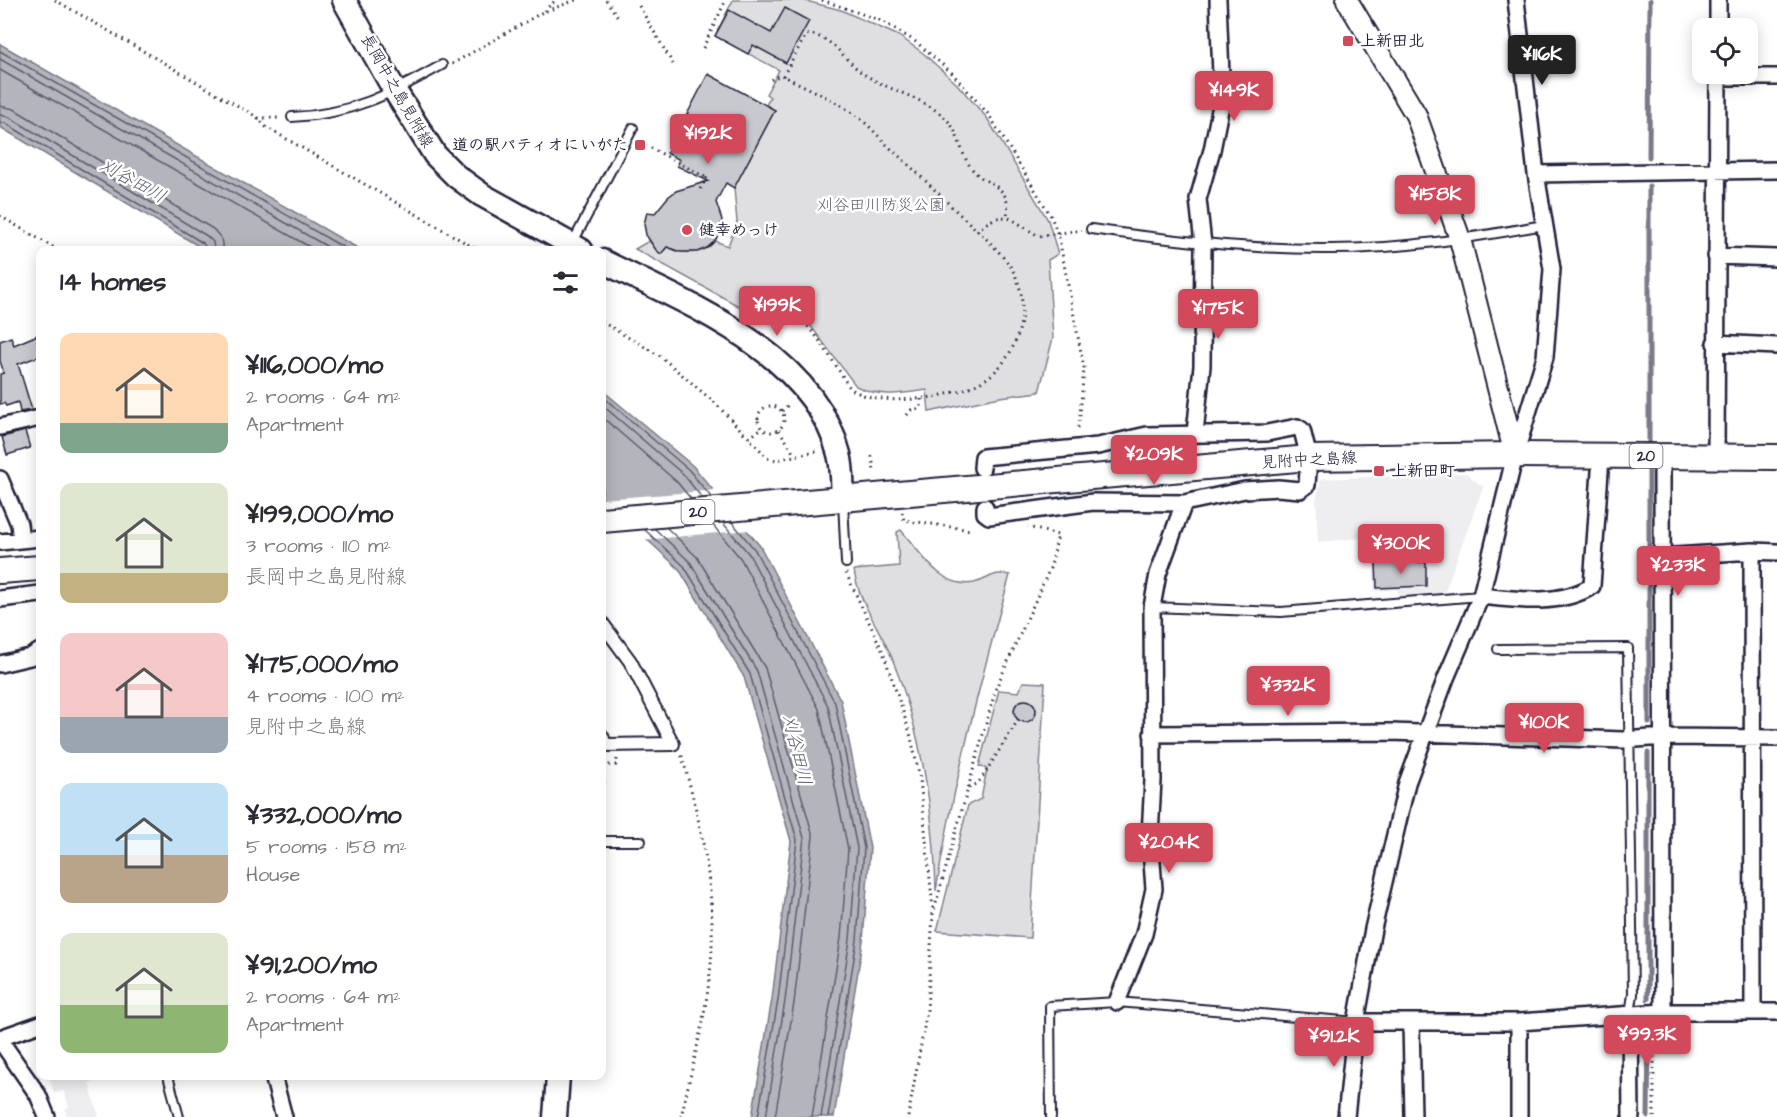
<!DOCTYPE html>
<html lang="en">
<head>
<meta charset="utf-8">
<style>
  body { margin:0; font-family:"Architects Daughter","Klee One",sans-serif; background:#f2f2f3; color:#2b2b33; height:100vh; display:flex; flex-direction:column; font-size:22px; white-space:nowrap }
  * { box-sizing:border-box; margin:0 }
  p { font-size:20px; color:#7c7c81 }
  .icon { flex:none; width:33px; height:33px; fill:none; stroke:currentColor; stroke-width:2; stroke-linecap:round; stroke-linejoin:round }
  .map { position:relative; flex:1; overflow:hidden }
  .side { position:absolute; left:36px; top:246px; width:570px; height:834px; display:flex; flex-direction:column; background:#fff; border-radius:12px; box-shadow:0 3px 15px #0003 }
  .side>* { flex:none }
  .fabs { position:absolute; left:1692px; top:18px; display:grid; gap:12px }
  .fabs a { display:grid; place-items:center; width:66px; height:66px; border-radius:12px; background:#fff; box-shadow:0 3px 15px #0003; font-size:30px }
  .price { position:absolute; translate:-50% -51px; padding:0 14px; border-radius:6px; background:#d1495b; color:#fff; font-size:20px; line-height:39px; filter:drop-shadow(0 2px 3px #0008) }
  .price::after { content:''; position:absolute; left:50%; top:36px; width:18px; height:14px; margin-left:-9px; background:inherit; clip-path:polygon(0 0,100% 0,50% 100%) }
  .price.current { background:#222; color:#fff }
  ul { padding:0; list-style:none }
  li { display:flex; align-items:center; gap:18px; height:150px; padding:0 24px }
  li span { display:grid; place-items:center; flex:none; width:168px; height:120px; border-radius:12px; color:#555 }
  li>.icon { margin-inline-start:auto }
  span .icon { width:72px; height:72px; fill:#fffc; stroke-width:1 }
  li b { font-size:26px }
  h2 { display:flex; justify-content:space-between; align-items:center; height:72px; padding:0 24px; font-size:26px }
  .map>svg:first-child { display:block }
  .built { fill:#eeeef1 }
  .green { fill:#dfdfe2; stroke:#80808e; stroke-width:1.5 }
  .water { fill:#b4b4bc; stroke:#7a7a88; stroke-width:1.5 }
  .pier { fill:#fff }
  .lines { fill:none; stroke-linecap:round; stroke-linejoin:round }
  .shore { stroke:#5c5c6f; stroke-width:1.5 }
  .stream { stroke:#7a7a88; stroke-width:5 }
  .building { fill:#c8c8cf; stroke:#22223b; stroke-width:1.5 }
  .service-casing { stroke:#22223b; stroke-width:12 }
  .pedestrian-casing { stroke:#22223b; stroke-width:16 }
  .minor-casing { stroke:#22223b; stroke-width:20 }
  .tertiary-casing { stroke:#22223b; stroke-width:24 }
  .secondary-casing { stroke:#22223b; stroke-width:27 }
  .primary-casing { stroke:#22223b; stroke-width:28 }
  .path { stroke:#22223b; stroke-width:3; stroke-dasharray:1.5 4.5; stroke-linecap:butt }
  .service { stroke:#fff; stroke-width:8 }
  .pedestrian { stroke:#fff; stroke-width:12 }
  .minor { stroke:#fff; stroke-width:15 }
  .tertiary { stroke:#fff; stroke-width:20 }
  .secondary { stroke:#fff; stroke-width:22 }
  .primary { stroke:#fff; stroke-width:24 }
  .poi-dot { fill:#d1495b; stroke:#fff; stroke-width:2 }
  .labels { text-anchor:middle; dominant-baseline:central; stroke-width:5; stroke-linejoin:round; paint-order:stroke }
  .shield { fill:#fff; stroke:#646476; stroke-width:1.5 }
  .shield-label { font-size:15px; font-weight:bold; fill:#22223b }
  .poi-label { font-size:16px; font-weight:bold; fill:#22223b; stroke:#fff; text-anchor:start }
  .street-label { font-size:16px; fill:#22223b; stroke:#fff }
  .park-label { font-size:16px; fill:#5b5b6d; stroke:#fff }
  .water-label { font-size:18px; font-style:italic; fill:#5c5c6f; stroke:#fff }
</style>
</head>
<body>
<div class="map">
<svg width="1777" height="1117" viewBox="0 0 1777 1117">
  <rect width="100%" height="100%" fill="#fff"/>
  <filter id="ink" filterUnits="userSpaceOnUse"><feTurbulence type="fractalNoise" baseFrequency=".0167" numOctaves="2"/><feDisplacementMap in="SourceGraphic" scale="12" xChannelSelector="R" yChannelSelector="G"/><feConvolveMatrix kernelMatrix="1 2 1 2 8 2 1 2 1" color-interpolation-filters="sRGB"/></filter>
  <g filter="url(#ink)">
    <path class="built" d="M1466 473 1483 487 1444 594 1400 599 1397 590 1374 591V537L1318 542 1316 501 1321 479Z
      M49 1076H114L89 1083 99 1117H67L65 1109 69 1107 64 1091 54 1093Z"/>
    <path class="green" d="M733 0H802L841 10 899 36 923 53 957 84 987 118 1048 220 1058 254 1048 260 1053 338 1039 392 1000 397 929 412 927 390C901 394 880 398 856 386L804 317 792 308H779L764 311 744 309 635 249 649 241 661 254 668 246C684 255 702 256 715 241L728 246 737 222 734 188 775 110 766 105 770 97 766 94 779 70 715 36Z
      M901 530C919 551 942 590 974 583 990 579 993 571 1010 575 981 679 953 785 936 891 934 811 922 733 892 658 880 628 858 602 854 570L899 566 897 532Z
      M1023 682 1045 683 1030 938 937 931 968 805 981 799 987 769 979 766 999 690 1019 692Z"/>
    <path class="water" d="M0 44 361 250H205L0 127Z
      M602 390 693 466 760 546 841 701 870 848 863 941 834 1117H752L772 999 791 841 744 677 679 569 602 498Z"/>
    <path class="pier" d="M718 490 750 530 642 540 602 502V499Z"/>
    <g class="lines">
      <path class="shore" d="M0 51 348 250
        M0 59 333 250
        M0 70 315 250
        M0 106 14 109 213 229 221 238 223 250
        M0 115 9 117 207 236 213 242 214 250
        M0 122 5 123 203 243 207 250
        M602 396 689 470 711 497
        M602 405 684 475 702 498
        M602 417 677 482 691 499
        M732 522 755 550 835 703 864 848 857 940 828 1117
        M723 523 749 554 828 706 857 848 850 940 821 1117
        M712 524 741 559 819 709 848 849 841 938 812 1117
        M667 528 697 557 765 668 813 836 794 1003 775 1117
        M655 529 690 562 757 671 804 838 785 1001 766 1117
        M645 530 684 566 750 674 797 840 778 1000 758 1117"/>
      <path class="stream" d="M1649 157 1650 0
        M1649 186V442
        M1649 723V471
        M1648 753V999
        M1648 1117 1649 1029"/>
    </g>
    <path class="building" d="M785 8 809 21 786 63 753 45 748 54 715 36 729 10 771 33Z
      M708 74 775 110 734 188 726 183 716 202 722 220 720 231 715 241 707 248 697 252H680L667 247 661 254 656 250 646 235 644 224 647 212 655 213 668 197 676 191 708 181 677 166 680 160 667 153Z
      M40 334V356L18 364 32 410 20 412 18 402 6 406 4 403 0 404V374L4 373 0 361V341L11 337 14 345Z
      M25 431 30 448 7 455 2 437Z
      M1426 562V586L1377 588 1376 563Z
      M1014 711a11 11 0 1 1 22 0a11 11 0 1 1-22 0Z"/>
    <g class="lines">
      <g class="service-casing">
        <path id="service" d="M292 117C351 115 392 93 442 65
          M1091 229C1169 240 1244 249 1322 249 1397 250 1471 238 1544 225
          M572 244 633 128
          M843 501 846 563
          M1152 607 1281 612 1480 596
          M1498 649 1628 648 1633 994 1630 1014
          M602 841H641
          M168 1076 179 1117
          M1051 1117 1050 1006 1117 1002 1356 1022"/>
      </g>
      <g class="pedestrian-casing">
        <path id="pedestrian" d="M602 623 630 661 673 744 605 745 602 736"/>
      </g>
      <g class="minor-casing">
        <path id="minor" d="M1718 28V0
          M1718 77H1777
          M1536 174 1777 170
          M1716 256 1777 258
          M1715 343 1777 346
          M0 427 40 418
          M1195 433 1202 366 1203 244 1198 199 1212 150 1222 100 1218 0
          M1662 456 1663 1012
          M1716 456 1718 74
          M982 468 983 457 1098 446 1147 435 1267 433 1297 427 1302 430 1309 458 1307 485 1300 490 1278 488 1245 490 1184 503 1093 502 989 516 985 513V507
          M0 479 19 524 21 540
          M0 542 40 538
          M1752 551 1753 1012
          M1661 557 1752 551 1777 552
          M1481 596C1517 600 1561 606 1592 586L1601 457
          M0 599 40 594
          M0 664 30 657 40 651
          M1152 734 1391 732 1623 740 1664 737 1777 738
          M1117 1002 1144 934 1154 889 1150 835 1153 780 1152 607 1158 574 1184 503
          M1630 1016 1631 1117
          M1356 1022H1519L1663 1012H1777
          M1411 1022 1413 1117
          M1519 1022V1117
          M0 1038 40 1024
          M0 1040 38 1095 47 1117
          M273 1076 284 1117
          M1346 1117 1356 1022 1373 929 1407 783 1446 678 1481 596 1515 455 1545 357 1552 269 1536 174 1516 0"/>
      </g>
      <g class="tertiary-casing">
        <path id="tertiary" d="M1347 0 1416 115 1460 239 1515 455"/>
      </g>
      <g class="secondary-casing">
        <path id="secondary" d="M344 0 395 91 435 155 456 176 482 195 581 250
          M602 261C686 303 813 352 839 454 843 469 842 485 843 500
          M555 1117 558 1076"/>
      </g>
      <g class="primary-casing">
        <path id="primary" d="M602 520 1309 458 1515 455 1777 457
          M0 571 40 568"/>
      </g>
      <path class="path" d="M55 0 257 117 266 127 478 250
        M606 0 618 17
        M822 0 882 21 916 42 951 72 989 115 1051 216 1059 238 1084 368 1079 426 1075 431
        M639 6 673 64
        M544 11 556 0
        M703 48 726 0
        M452 64 541 13 576 0
        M783 76 806 35 810 34C837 40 842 59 864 74 890 92 926 97 948 121 959 133 960 152 970 166 984 188 1012 181 1007 217
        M258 118H281
        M640 142 707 178
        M700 189 709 174
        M0 216 58 250
        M977 231C1006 205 1011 221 1039 236L1082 230
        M760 320C765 317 771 313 776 312 805 308 826 352 840 372 844 378 847 386 853 390 880 408 949 398 977 384 1018 364 1036 305 1010 266 994 243 969 224 949 204 929 184 908 164 887 145 877 135 868 124 857 116 835 100 806 87 781 75L770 80
        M602 322 660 356 715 403 768 458 776 460 817 451
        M758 419a13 13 0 1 1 26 0a13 13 0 1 1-26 0Z
        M782 411 790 403
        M907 415 911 410 921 408V397
        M779 430 791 448 794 456
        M749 438 762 428
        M872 456 874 470
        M902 512 904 520 971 530
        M846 573 883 652 910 733 920 779 933 909
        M969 787 977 784 982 778 1018 720
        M602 789 604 784 603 765H616L617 759
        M1654 1026V1117
        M681 1117C693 1062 710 1003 712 946 714 880 699 816 681 753
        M908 1117 927 1011 933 914 996 688 1051 566 1058 535 1028 527"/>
      <use href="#service" class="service"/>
      <use href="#pedestrian" class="pedestrian"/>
      <use href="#minor" class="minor"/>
      <use href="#tertiary" class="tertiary"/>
      <use href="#secondary" class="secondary"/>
      <use href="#primary" class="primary"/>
    </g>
  </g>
  <g class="poi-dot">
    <rect x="1342" y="35" width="12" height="12" rx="3"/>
    <rect x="634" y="139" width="12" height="12" rx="3"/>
    <circle cx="687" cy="230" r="6"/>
    <rect x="1373" y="465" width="12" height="12" rx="3"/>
  </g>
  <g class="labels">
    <g class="shield">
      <rect x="1629.5" y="444" width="33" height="24" rx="4.5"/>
      <rect x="681.5" y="500" width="33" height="24" rx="4.5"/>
    </g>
    <g class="shield-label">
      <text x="1646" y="456">20</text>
      <text x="698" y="512">20</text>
    </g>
    <g class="poi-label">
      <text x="1360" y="41">上新田北</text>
      <text x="628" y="145" text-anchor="end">道の駅パティオにいがた</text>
      <text x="699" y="230">健幸めっけ</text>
      <text x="1391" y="471">上新田町</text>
    </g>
    <g class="street-label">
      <text transform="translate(397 91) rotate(60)">長岡中之島見附線</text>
      <text transform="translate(1309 460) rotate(-3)">見附中之島線</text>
    </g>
    <g class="park-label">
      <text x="881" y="205">刈谷田川防災公園</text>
    </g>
    <g class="water-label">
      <text transform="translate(133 181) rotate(29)">刈谷田川</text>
      <text transform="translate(797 750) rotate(77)">刈谷田川</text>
    </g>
  </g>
</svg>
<div class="fabs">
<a><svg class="icon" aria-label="locate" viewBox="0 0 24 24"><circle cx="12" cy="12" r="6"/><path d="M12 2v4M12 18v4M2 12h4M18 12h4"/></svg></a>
</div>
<b class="price current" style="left:1542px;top:86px">¥116K</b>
<b class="price" style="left:1234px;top:122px">¥149K</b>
<b class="price" style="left:708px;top:165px">¥192K</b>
<b class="price" style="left:1435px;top:226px">¥158K</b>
<b class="price" style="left:777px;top:337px">¥199K</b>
<b class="price" style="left:1218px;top:340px">¥175K</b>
<b class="price" style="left:1154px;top:486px">¥209K</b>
<b class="price" style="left:1401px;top:575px">¥300K</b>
<b class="price" style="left:1678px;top:597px">¥233K</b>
<b class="price" style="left:1288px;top:717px">¥332K</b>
<b class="price" style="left:1544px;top:754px">¥100K</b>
<b class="price" style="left:1169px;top:874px">¥204K</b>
<b class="price" style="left:1647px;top:1066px">¥99.3K</b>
<b class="price" style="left:1334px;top:1068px">¥91.2K</b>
<section class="side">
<h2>14 homes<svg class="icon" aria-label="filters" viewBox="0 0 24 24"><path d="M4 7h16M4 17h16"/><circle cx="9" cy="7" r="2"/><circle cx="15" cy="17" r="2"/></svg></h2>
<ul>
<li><span style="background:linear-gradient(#ffd9b3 75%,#7fa58c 0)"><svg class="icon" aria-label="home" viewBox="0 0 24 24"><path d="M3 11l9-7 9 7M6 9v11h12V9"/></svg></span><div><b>¥116,000/mo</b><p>2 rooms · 64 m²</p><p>Apartment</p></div></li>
<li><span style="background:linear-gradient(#dfe7d0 75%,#c2b280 0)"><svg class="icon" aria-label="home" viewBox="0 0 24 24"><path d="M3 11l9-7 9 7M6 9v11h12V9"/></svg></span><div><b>¥199,000/mo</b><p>3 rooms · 110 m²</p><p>長岡中之島見附線</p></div></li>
<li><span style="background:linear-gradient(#f6c9c9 70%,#9aa5b1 0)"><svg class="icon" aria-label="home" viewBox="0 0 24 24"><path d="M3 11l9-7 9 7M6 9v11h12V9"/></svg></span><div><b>¥175,000/mo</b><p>4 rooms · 100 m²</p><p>見附中之島線</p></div></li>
<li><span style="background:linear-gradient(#bfe0f5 60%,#b9a48a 0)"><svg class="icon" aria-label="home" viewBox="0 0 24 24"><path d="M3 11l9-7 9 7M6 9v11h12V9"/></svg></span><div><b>¥332,000/mo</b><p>5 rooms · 158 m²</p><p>House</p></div></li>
<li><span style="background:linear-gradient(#dfe7d0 60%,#8fb573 0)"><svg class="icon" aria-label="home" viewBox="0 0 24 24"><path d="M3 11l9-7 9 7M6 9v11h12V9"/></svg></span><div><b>¥91,200/mo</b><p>2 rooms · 64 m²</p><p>Apartment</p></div></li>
</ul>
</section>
</div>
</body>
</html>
